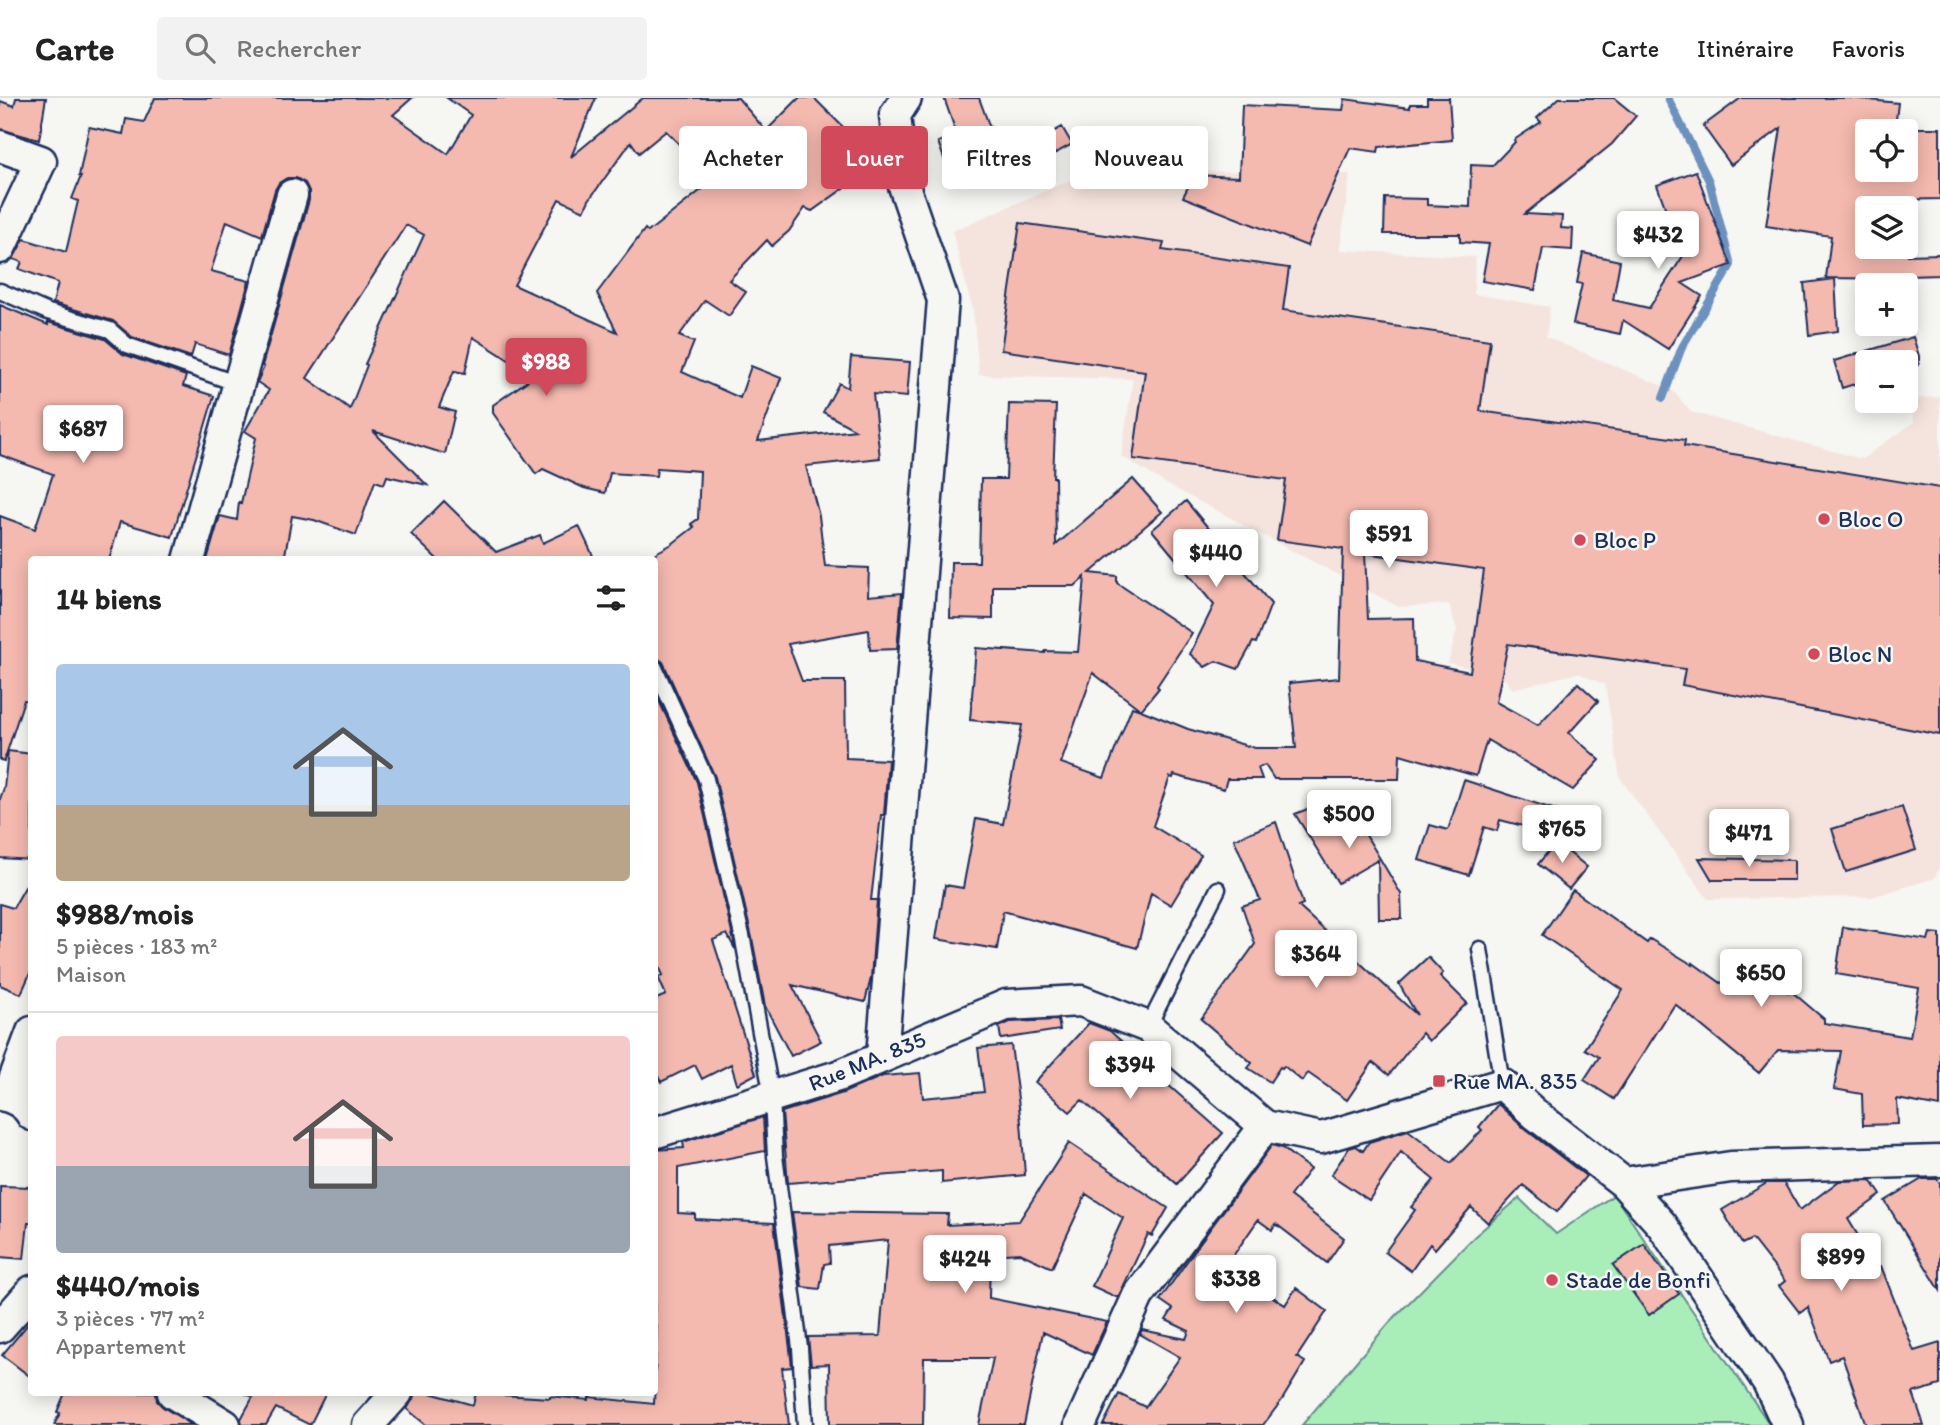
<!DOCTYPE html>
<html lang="fr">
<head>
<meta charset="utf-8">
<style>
  body { margin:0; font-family:Itim,sans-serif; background:#f2f2f2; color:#222; height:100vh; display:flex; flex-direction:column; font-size:26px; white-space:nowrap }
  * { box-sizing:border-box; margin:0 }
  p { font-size:23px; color:#767676 }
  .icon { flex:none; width:38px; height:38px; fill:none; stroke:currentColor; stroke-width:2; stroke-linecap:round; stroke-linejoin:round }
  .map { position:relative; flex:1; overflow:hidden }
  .panel { position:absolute; left:28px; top:458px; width:630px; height:840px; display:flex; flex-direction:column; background:#fff; border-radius:7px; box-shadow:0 4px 18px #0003 }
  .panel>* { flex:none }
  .hud { position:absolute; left:679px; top:28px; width:665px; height:63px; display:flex; gap:14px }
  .controls { position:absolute; left:1855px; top:21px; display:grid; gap:14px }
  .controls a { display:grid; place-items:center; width:63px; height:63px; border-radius:7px; background:#fff; box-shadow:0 4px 18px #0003; font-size:35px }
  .price { position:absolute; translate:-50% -60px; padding:0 16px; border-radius:7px; background:#fff; color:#222; font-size:23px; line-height:46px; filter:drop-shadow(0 2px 4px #0008) }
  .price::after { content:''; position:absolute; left:50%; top:42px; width:21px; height:16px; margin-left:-10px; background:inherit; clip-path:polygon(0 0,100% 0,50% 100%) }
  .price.active { background:#d1495b; color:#fff }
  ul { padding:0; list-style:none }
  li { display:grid; align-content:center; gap:14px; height:371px; padding:0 28px }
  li+li { border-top:2px solid #e0e0e0 }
  li span { display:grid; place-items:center; height:217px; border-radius:7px; color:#555 }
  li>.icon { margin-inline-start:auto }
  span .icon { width:126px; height:126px; fill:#fffc; stroke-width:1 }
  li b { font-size:30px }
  h2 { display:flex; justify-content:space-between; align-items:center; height:84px; padding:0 28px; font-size:30px }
  .chip { padding:0 24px; border-radius:7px; background:#fff; box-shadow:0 4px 18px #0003; font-size:24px; line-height:63px }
  .chip.active { background:#d1495b; color:#fff }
  header { display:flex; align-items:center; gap:42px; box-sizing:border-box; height:98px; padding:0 35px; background:#fff; border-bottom:2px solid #e0e0e0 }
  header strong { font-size:33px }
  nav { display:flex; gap:38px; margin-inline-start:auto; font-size:24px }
  .search { width:490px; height:63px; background:#f2f2f2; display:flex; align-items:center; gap:18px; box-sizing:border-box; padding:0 24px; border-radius:7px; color:#767676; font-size:26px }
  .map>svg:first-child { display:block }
  .built { fill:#f5e4de }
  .green { fill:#a9eeb9; stroke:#628e8c; stroke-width:2 }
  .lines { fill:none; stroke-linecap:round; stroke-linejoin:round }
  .stream { stroke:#6c91be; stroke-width:8 }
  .building { fill:#f4b9af; stroke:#1b2f5e; stroke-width:2; fill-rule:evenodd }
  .lane-casing { stroke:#1b2f5e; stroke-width:19 }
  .street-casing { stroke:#1b2f5e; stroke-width:35 }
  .lane { stroke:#f6f6f2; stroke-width:14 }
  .street { stroke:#f6f6f2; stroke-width:30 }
  .poi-dot { fill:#d1495b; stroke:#f6f6f2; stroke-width:2.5 }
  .labels { text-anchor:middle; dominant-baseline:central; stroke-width:5; stroke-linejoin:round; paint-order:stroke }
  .poi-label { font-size:23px; fill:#1b2f5e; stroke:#f6f6f2; text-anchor:start }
  .street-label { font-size:23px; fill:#1b2f5e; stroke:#f6f6f2 }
</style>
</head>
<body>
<header>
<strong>Carte</strong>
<div class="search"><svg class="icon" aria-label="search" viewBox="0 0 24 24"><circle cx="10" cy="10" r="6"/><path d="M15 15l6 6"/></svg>Rechercher</div>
<nav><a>Carte</a><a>Itinéraire</a><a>Favoris</a></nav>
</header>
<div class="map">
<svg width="1940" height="1327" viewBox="0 0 1940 1327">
  <rect width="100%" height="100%" fill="#f6f6f2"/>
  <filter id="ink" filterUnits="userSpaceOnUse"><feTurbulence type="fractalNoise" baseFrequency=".0143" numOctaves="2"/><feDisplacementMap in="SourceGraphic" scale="14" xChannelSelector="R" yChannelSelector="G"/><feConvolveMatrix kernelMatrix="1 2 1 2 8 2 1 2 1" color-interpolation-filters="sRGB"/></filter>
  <g filter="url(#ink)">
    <path class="built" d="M1096 71 1350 76 1340 152 1475 159 1474 196 1550 209 1546 239 1672 292 1691 314 1862 361 1914 324 1910 301 1940 299V766L1935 780 1872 799 1708 801 1620 680 1605 587 1578 575 1513 591 1503 579 1448 565 1457 532 1449 506 1399 509 1168 387 1121 358 1133 281 979 277 973 213 952 133Z"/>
    <path class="green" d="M1614 1097 1770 1327H1302L1389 1225 1474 1139 1519 1100 1556 1136Z"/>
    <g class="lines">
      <path class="stream" d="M1663 300 1682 249 1731 167 1709 83 1668 0"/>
    </g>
    <path class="building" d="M16 0H46L39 42 0 31V3L14 8Z
      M155 0H412L393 17 448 56 471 17 447 0H596L571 59 643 0H738L766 33 799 0H814L851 37 875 68 812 113 805 110 789 133 772 148 767 142 729 182 746 194 729 218 705 202 679 238 694 244 682 274 740 300 751 268 781 280 758 343 856 332 823 314 839 285 848 290 851 259 910 264 907 299 873 296 880 360 806 368 819 418 825 468 869 470 868 498 902 495 897 551 870 552 869 532 788 546 802 583H845L846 660 888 662 884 717H881L871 802H877L871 880 865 904 792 887 821 943 791 958 765 908 752 840 715 679 663 564 654 558V456L672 446 694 429 691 426 698 421 700 373 657 370 656 378 610 375 605 395 584 390 543 371 536 376 493 315V307L534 278 473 239 465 275 454 273 439 309 455 314 445 356 373 333 427 387 387 378 384 386 375 383 356 437 314 422 292 418 284 462H207L220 418 237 422 239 404 241 405 256 340 245 333 269 292 257 284 264 269 262 268 309 102V93L305 85 296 80H287L279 85 275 92 262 138 227 123 211 173 249 183 229 257 195 246 191 259 132 239 113 223 53 205 58 185 19 171 22 164 13 161 24 141 66 154 78 103 72 101 81 78H79L89 29 123 36 126 21 144 24ZM666 33 679 46 684 41 715 81 648 134 645 131 597 195 617 234 514 187 559 101 584 113 589 102 631 44 639 55ZM406 127 424 137 365 266 367 267 350 311 307 280Z
      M944 0H979L1000 57 949 74 938 44 957 37Z
      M1427 0H1449L1452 42 1379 49 1378 54 1350 50 1307 148 1183 99 1194 77 1239 79 1242 7 1343 12 1345 1 1410 10V6H1427Z
      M1559 0H1614L1636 18 1612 46 1525 116 1562 118 1561 130 1573 131 1572 152 1543 150 1535 192 1482 183 1489 146 1460 144V136H1384L1385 100 1427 101V107L1470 109 1471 67 1492 68 1515 44 1514 42 1541 24 1537 20Z
      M1741 0H1850L1898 5 1895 30H1940V101L1891 102 1890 110H1867V149L1908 150V157L1940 156V177L1907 178V181L1826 180 1831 138 1766 128 1781 30 1731 67 1703 28ZM1867 33H1906V72H1867Z
      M1062 29 1072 46 1018 76 1008 59Z
      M1696 73 1731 167 1682 185 1702 198 1668 251 1623 222 1620 236 1573 226 1582 186 1577 185 1583 155 1620 163 1613 202 1649 210 1683 158 1657 87Z
      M1020 125 1164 145 1162 152 1289 170 1283 212 1490 242 1480 313 1685 342 1684 348 1940 390V637L1682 587 1685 571 1508 546 1496 604 1538 627 1578 585 1598 603 1569 635 1600 662 1573 692 1487 642 1476 678 1400 656 1399 681H1274L1265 667 1258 670 1262 681H1227L1224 691 1174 677 1173 680 1170 679 1153 728 1201 757 1171 807 1151 795 1137 850 1003 813 997 851 936 841 945 787 963 790 976 721 1003 726 1022 627 970 622 976 550 1045 555V553L1078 554 1085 479 1075 488H993V521L950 520 951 464H979L981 381H1006L1009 306 1056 307 1053 379H1055L1056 447 1133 381 1162 414 1090 475 1117 478V485L1192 535 1157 588 1159 590 1141 612 1188 631 1255 650H1296L1289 585 1339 580 1343 451 1277 442 1286 382 1133 361 1145 273 1001 252ZM1365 455 1484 472 1470 574 1415 563 1414 520 1368 521ZM1093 575 1141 612 1132 609 1104 680 1061 665Z
      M1835 181 1838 233 1809 237 1804 185Z
      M0 207 48 227V224L105 241 123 256 186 278 183 288 214 298 172 439 120 424 109 462H32V603L24 602 4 663 0 662V418L35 431 53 376 0 357Z
      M1913 239 1919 258V267L1906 271V264H1867V282L1842 290 1834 263Z
      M444 403 496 454 540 437 543 445 579 428 595 462H438L411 436Z
      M1186 403 1271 506 1256 545 1253 544 1238 571 1216 563 1205 569 1190 556 1214 507 1152 432Z
      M654 592 697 684 734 844 735 851 727 836 713 842 756 976 737 986 731 966 702 981 695 967 661 984 654 971V902L666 897 658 879 663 877 654 859Z
      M8 653 32 656V762L0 760V701L4 690Z
      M1464 682 1556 712 1539 732 1500 722 1497 733 1484 729 1469 777 1419 762 1430 727 1448 732Z
      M1342 697 1401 796 1402 821H1379L1378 762 1338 785 1295 716Z
      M1902 709 1916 752 1846 774 1832 731Z
      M1276 724 1303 806 1298 808 1417 917 1399 886 1428 859 1443 875 1440 878 1467 905 1429 943 1422 935 1389 977 1373 964 1347 1002 1308 975 1302 983 1284 968 1282 970 1280 969 1270 984 1248 970 1252 965 1201 921 1255 846 1242 808 1260 802 1234 741Z
      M1556 744 1587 769 1569 791 1538 766Z
      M1699 760 1794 762V782H1712Z
      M32 777V871L21 896 0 887V806L13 810Z
      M1573 792 1647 845 1650 841 1693 867V865L1721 885 1758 862 1771 882 1774 879 1788 894 1790 892 1824 921V925L1910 939 1919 890 1836 876 1843 829 1928 842 1930 835 1940 836V1009L1897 1001 1898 1026 1863 1027 1862 996 1834 991 1841 953 1778 952 1759 975 1675 906 1614 1001 1584 982 1599 959 1585 951 1623 892 1542 837Z
      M1058 922 1060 932 1001 941 999 929 1010 924Z
      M1089 925 1110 933 1129 950 1127 951 1223 1035 1177 1086 1082 1002 1070 1014 1035 984Z
      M1011 947 1021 1024 1025 1077 942 1085V1073L788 1085 782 1014 843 995 883 978 920 975 923 1000 984 994 978 950Z
      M1498 1006 1525 1031 1586 1078 1557 1114 1523 1087 1488 1125 1471 1109 1435 1151 1430 1146 1411 1173 1385 1154 1415 1112 1411 1109 1434 1082 1401 1054 1369 1102 1331 1077 1349 1050 1356 1048 1363 1053 1369 1044 1408 1032 1451 1065 1482 1032 1479 1029Z
      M763 1019 765 1053 678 1070V1115L695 1116V1121L774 1125 790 1251 792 1269 782 1270 789 1327H426L407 1311 414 1299V1295H430L473 1307 476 1295H503L502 1297 550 1300V1298L589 1302V1299L654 1306 657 1227H654L657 1126H654V1052L684 1050 683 1044Z
      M1069 1045 1168 1110 1152 1138 1148 1136 1118 1200 1092 1188 1123 1120 1086 1096 1052 1170 1020 1155 990 1157 989 1200 1107 1224 1092 1257 1043 1234 1024 1327H979L993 1260H924L923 1327H830L829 1266 811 1267 808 1239 880 1238 888 1142 829 1148 830 1165 824 1166 820 1191 802 1189 792 1114 948 1116 947 1127 1019 1123Z
      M1272 1047 1282 1050 1310 1071 1290 1098 1344 1140 1327 1165 1276 1126 1272 1132 1258 1122 1226 1168 1285 1207 1296 1190 1327 1213 1297 1259 1305 1264 1282 1302 1263 1327H1103L1119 1296 1145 1309 1180 1259 1140 1236 1142 1232 1186 1241 1189 1233 1166 1222 1173 1211 1160 1202 1199 1146Z
      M1922 1081H1937L1940 1085V1192L1885 1103Z
      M1871 1082 1881 1097 1848 1121 1877 1169 1881 1168 1914 1253 1940 1245V1287L1913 1295 1924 1327H1866L1842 1258 1829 1263 1808 1209 1800 1215 1779 1188 1785 1183 1752 1141 1742 1146 1722 1112 1767 1085H1784L1800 1112 1839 1083Z
      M0 1088 32 1089V1125H28L24 1161 0 1159Z
      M1644 1146 1679 1196 1649 1217 1613 1167Z
      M32 1221V1280L2 1257Z
      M65 1295H156L157 1303 163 1309 192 1327H54L60 1315 57 1314Z
      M244 1295H326L310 1327 276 1310 266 1327H242L241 1321 253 1299Z"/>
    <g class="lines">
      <g class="lane-casing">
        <path id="lane" d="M0 193 48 214 110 232 127 247 238 286
          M654 568 706 681 743 842 772 999 775 1058 800 1250 805 1327
          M1480 851 1502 986
          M1148 929 1218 791"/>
      </g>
      <g class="street-casing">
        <path id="street" d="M0 48 41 63 0 150
          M189 462 292 97
          M882 958 943 202 902 82 895 17 906 0
          M0 997C12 998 26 1006 32 1017
          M8 998 32 934
          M654 1035 838 978 1006 907 1081 903 1148 929 1265 1028 1321 1040 1502 986 1536 1017 1624 1085 1662 1127 1768 1284 1788 1327
          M1624 1085 1731 1069 1940 1063
          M0 1229 32 1193
          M173 1295 225 1327
          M368 1327 397 1295
          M1080 1327 1138 1198 1265 1028"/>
      </g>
      <use href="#lane" class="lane"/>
      <use href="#street" class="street"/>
    </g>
  </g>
  <g class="poi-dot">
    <circle cx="1824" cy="421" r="7"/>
    <circle cx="1580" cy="442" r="7"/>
    <circle cx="1814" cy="556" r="7"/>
    <rect x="1432" y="976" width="14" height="14" rx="3.5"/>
    <circle cx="1552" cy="1182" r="7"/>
  </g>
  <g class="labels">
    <g class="poi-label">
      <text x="1838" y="421">Bloc O</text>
      <text x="1594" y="442">Bloc P</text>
      <text x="1828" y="556">Bloc N</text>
      <text x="1453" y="983">Rue MA. 835</text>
      <text x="1566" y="1182">Stade de Bonfi</text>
    </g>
    <g class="street-label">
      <text transform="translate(867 963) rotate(-22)">Rue MA. 835</text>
    </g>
  </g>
</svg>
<div class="controls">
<a><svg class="icon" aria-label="locate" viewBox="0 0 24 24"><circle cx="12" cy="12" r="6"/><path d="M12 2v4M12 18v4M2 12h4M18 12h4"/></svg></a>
<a><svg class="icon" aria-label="layers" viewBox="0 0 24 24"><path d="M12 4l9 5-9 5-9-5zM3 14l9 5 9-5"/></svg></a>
<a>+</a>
<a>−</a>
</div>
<b class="price" style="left:1658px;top:173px">$432</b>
<b class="price active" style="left:546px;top:300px">$988</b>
<b class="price" style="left:83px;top:367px">$687</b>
<b class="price" style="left:1389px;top:472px">$591</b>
<b class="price" style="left:1216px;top:491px">$440</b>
<b class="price" style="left:1349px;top:752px">$500</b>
<b class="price" style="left:1562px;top:767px">$765</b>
<b class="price" style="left:1749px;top:771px">$471</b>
<b class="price" style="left:1316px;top:892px">$364</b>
<b class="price" style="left:1761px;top:911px">$650</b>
<b class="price" style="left:1130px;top:1003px">$394</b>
<b class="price" style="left:1841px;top:1195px">$899</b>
<b class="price" style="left:965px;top:1197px">$424</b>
<b class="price" style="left:1236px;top:1217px">$338</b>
<div class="hud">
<a class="chip">Acheter</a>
<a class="chip active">Louer</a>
<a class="chip">Filtres</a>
<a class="chip">Nouveau</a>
</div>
<section class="panel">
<h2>14 biens<svg class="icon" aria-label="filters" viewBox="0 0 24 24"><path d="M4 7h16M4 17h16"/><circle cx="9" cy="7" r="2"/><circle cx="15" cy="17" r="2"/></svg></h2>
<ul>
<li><span style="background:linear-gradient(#a9c7e8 65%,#b9a48a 0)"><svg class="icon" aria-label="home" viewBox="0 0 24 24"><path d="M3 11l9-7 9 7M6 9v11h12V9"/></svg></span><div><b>$988/mois</b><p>5 pièces · 183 m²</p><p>Maison</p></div></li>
<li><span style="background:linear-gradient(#f6c9c9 60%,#9aa5b1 0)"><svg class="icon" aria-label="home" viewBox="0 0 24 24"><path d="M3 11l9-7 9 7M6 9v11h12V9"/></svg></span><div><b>$440/mois</b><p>3 pièces · 77 m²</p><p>Appartement</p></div></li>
</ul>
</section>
</div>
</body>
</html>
